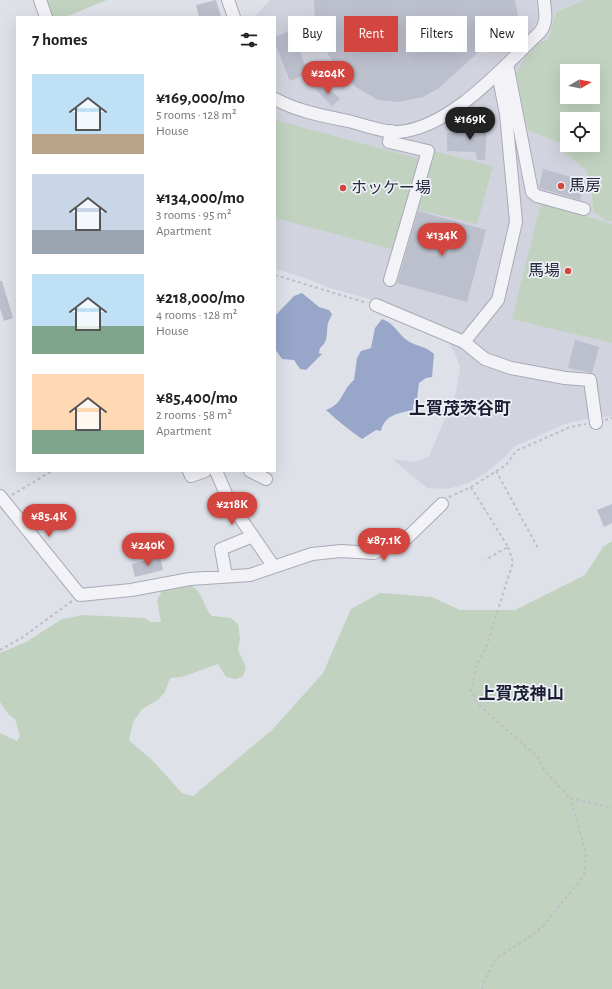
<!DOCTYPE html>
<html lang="en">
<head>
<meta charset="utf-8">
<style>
  body { margin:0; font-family:"Alegreya Sans","Noto Sans JP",sans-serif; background:#f2f2f2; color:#222; height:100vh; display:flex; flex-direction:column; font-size:15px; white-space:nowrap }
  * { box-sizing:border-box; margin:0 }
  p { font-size:13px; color:#767676 }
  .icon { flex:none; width:22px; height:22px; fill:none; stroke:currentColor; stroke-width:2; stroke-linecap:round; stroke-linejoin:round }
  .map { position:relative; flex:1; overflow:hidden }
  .panel { position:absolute; left:16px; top:16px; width:260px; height:456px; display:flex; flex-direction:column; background:#fff; border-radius:0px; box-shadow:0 4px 16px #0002 }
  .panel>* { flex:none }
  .banner { position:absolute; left:288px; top:16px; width:264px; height:36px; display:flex; gap:8px }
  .needle { width:26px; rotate:80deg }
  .buttons { position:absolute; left:560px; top:64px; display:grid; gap:8px }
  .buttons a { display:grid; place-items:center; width:40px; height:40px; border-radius:0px; background:#fff; box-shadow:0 4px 16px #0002; font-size:20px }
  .price { position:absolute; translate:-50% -34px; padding:0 9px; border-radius:14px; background:#d3463f; color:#fff; font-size:13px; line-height:26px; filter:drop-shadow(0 1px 2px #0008) }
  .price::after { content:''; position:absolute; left:50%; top:24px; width:12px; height:9px; margin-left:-6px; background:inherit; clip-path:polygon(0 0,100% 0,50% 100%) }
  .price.on { background:#222; color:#fff }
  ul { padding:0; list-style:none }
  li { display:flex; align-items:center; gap:12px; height:100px; padding:0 16px }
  li span { display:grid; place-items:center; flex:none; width:112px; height:80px; border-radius:0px; color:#555 }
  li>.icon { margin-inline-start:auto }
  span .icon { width:48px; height:48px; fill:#fffc; stroke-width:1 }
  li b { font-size:17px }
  h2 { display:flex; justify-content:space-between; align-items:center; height:48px; padding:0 16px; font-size:17px }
  .chip { padding:0 14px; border-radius:0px; background:#fff; box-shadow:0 4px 16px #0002; font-size:14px; line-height:36px }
  .chip.on { background:#d3463f; color:#fff }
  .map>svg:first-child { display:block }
  .built { fill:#d1d3de }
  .green { fill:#c1d3c0; fill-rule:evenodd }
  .water { fill:#98a6ca }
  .building { fill:#bcbfcc }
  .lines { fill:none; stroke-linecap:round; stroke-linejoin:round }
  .minor-casing { stroke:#a8aab6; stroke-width:14 }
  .path { stroke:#bdbec7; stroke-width:2; stroke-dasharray:3 3; stroke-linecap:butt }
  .minor { stroke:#f2f2f7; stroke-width:12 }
  .poi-dot { fill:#d3463f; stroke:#eef0f6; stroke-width:1.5 }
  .labels { text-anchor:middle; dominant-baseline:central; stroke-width:3.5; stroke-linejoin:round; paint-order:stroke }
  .poi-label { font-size:16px; fill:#272b40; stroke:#eef0f6; text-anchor:start }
  .neighbourhood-label { font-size:17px; font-weight:bold; fill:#191d31; stroke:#eef0f6 }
</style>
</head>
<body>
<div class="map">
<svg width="612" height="989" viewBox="0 0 612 989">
  <rect width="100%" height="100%" fill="#dfe1e9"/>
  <path class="built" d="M270 0H584L556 12 548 39 533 45 529 131 561 143 568 156 586 170 591 186 593 212 608 222 612 221V416L590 418 565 424 515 446 505 457 486 473 468 483 448 489 427 488 392 459 415 462 429 456 456 393 460 368 455 353 446 339 376 301 333 289 299 276 275 269V17H254Z"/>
  <path class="green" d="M43 0H107L65 17H48Z
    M584 0H612V221L608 222 593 212 591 186 586 170 568 156 561 143 529 131 518 103 516 73 533 45 548 39 556 12ZM567 71H593V97H567ZM567 119H593V145H567Z
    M275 120 420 159 395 250 275 218Z
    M434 151 493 166 477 224 418 210Z
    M541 203 612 224V343L512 319Z
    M612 541V989H0V733L17 741 20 736 15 719 9 715 0 702V653L26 642 62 619 84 615 144 618 151 622H161L157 601 162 590 185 582C205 591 200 602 212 616L231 618 238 624 240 639 238 650 246 667 243 676 236 679 226 677 218 664 182 677 170 678 165 692 158 700 142 709 133 722 129 740 155 763 182 793 193 796 272 730 323 673 351 609 380 593 432 597 460 610H515L585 575 603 547Z"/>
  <path class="water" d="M302 293 319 307 329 310 332 314C331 317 329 320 328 323 326 332 329 341 320 348L319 353 322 354 306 370 300 369 294 360 282 359 275 349V316L294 296Z
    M382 319C393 323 396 330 404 338 412 346 425 345 434 354L432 377 426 378 419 383 417 399 413 405V410C399 413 384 415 381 431L376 430 362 439C349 430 338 421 326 410 344 403 341 391 354 380L357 358 361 351 371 348 375 328Z"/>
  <path class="building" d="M216 0 221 17H199L196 5Z
    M314 0H515L518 16 439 88 423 97 398 102 378 100 356 87 339 71 322 45 315 22Z
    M292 30 308 73 290 81 275 43V37Z
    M323 83 340 99 332 106 316 90Z
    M477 121H487L485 160H477L476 152 447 151V133L477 134Z
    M543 169 585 181 580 200 539 188Z
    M418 211 486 230 467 302 397 283Z
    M0 281H2L13 318 4 321 0 308Z
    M575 340 599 347 592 373 568 368Z
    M612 504V523L604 527 597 510Z
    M160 556 163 570 135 577 132 564Z"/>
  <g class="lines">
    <g class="minor-casing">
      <path id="minor" d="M40 0 46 17
        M228 0 234 17
        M507 64 532 192 537 196 584 209
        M275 99C297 111 323 116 348 121 361 124 385 133 398 132 451 128 503 67 540 32 548 22 545 12 544 0
        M390 280 428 151 389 142 391 131
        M376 305 464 342 485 359 511 368 565 378 590 380 596 423
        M464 342 498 300 516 222 506 114 498 73
        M189 471 191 476 205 471
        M216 471 230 503 274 567
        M250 471 266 479
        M0 496 80 595 131 590 190 579 250 575 312 554 341 551 374 553 407 538 442 504
        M226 576 221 549 253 536"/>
    </g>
    <path class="path" d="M275 275 367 303
      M605 420 612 418
      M496 471 539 550
      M471 487 508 547 485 560
      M12 495 52 471
      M449 497 471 487 506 465 516 451 570 427 586 424
      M508 547 513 562 486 648 476 666 471 691 480 706 538 757 544 770 570 798 612 808
      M0 650 23 637 72 601
      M482 989 488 973 498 957 525 940 543 926 584 875 586 853 570 798"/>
    <use href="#minor" class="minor"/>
  </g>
  <g class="poi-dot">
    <circle cx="561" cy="186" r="4"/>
    <circle cx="343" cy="188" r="4"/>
    <circle cx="568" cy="271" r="4"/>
  </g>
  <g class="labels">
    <g class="poi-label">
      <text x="569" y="186">馬房</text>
      <text x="351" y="188">ホッケー場</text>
      <text x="560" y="271" text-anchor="end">馬場</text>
    </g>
    <g class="neighbourhood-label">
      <text x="460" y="408">上賀茂茨谷町</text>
      <text x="521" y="693">上賀茂神山</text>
    </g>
  </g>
</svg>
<div class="buttons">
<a><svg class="needle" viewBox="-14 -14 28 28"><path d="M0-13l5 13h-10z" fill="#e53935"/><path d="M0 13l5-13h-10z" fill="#767676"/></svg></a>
<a><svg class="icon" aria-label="locate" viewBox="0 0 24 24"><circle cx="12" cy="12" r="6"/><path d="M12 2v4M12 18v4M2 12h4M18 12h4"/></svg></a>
</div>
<b class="price" style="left:328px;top:95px">¥204K</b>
<b class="price on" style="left:470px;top:141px">¥169K</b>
<b class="price" style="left:442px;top:257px">¥134K</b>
<b class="price" style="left:232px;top:526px">¥218K</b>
<b class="price" style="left:49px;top:538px">¥85.4K</b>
<b class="price" style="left:384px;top:562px">¥87.1K</b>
<b class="price" style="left:148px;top:567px">¥240K</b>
<div class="banner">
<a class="chip">Buy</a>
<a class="chip on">Rent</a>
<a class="chip">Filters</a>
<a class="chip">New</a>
</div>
<section class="panel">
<h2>7 homes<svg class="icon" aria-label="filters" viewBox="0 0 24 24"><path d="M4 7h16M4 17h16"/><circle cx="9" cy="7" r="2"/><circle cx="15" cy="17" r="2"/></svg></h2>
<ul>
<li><span style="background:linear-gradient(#bfe0f5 75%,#b9a48a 0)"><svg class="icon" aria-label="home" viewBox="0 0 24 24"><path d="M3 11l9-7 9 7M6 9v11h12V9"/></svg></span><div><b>¥169,000/mo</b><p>5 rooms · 128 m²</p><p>House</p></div></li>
<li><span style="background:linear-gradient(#c9d6e8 70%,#9aa5b1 0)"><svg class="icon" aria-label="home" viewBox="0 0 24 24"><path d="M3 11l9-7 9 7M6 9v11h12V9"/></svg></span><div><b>¥134,000/mo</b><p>3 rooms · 95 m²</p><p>Apartment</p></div></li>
<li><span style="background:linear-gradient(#bfe0f5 65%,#7fa58c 0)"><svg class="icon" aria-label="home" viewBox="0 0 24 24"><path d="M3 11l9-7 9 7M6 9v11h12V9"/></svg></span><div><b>¥218,000/mo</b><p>4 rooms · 128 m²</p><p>House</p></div></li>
<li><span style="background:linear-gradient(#ffd9b3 70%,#7fa58c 0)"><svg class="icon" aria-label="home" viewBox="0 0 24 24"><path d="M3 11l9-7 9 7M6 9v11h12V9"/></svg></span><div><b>¥85,400/mo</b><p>2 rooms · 58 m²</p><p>Apartment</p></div></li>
</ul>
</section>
</div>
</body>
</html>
